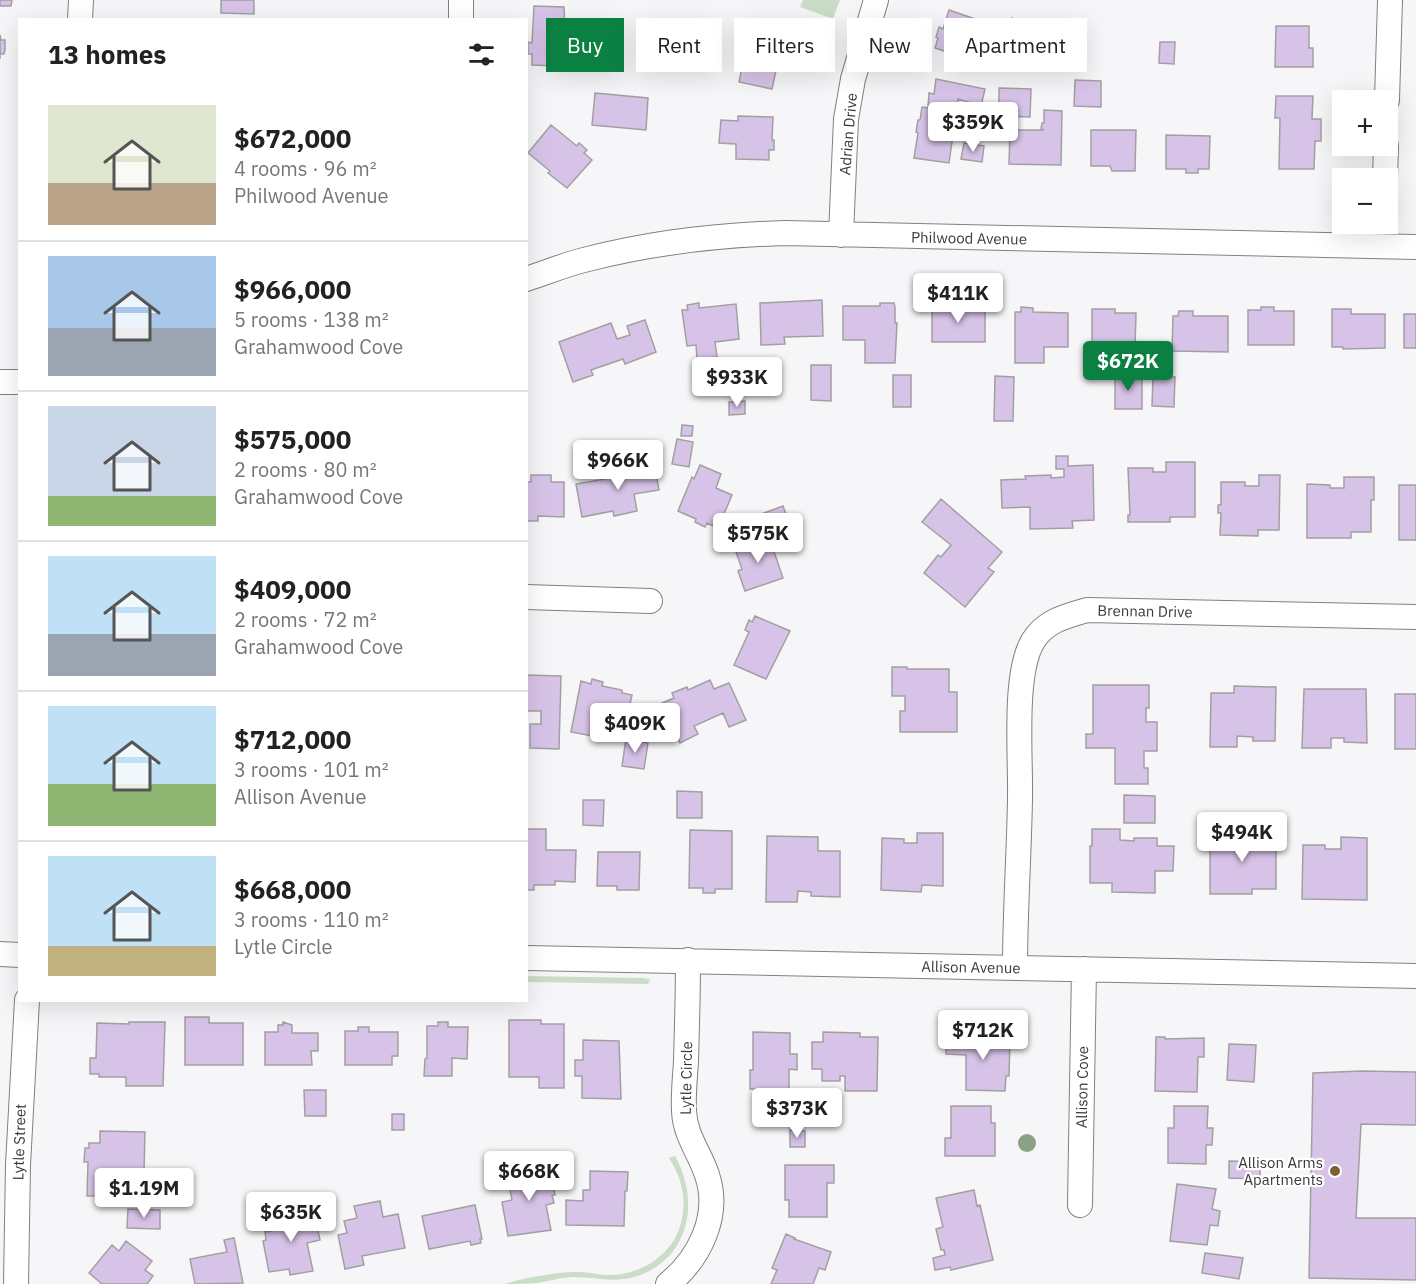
<!DOCTYPE html>
<html lang="en">
<head>
<meta charset="utf-8">
<style>
  body { margin:0; font-family:"IBM Plex Sans",sans-serif; background:#f2f2f2; color:#222; height:100vh; display:flex; flex-direction:column; font-size:22px; white-space:nowrap }
  * { box-sizing:border-box; margin:0 }
  p { font-size:20px; color:#767676 }
  .icon { flex:none; width:33px; height:33px; fill:none; stroke:currentColor; stroke-width:2; stroke-linecap:round; stroke-linejoin:round }
  .map { position:relative; flex:1; overflow:hidden }
  .sheet { position:absolute; left:18px; top:18px; width:510px; height:984px; display:flex; flex-direction:column; background:#fff; border-radius:0px; box-shadow:0 6px 24px #0002 }
  .sheet>* { flex:none }
  .top-card { position:absolute; left:546px; top:18px; width:570px; height:54px; display:flex; gap:12px }
  .tools { position:absolute; left:1332px; top:90px; display:grid; gap:12px }
  .tools a { display:grid; place-items:center; width:66px; height:66px; border-radius:0px; background:#fff; box-shadow:0 6px 24px #0002; font-size:30px }
  .price { position:absolute; translate:-50% -51px; padding:0 14px; border-radius:6px; background:#fff; color:#222; font-size:20px; line-height:39px; filter:drop-shadow(0 2px 3px #0008) }
  .price::after { content:''; position:absolute; left:50%; top:36px; width:18px; height:14px; margin-left:-9px; background:inherit; clip-path:polygon(0 0,100% 0,50% 100%) }
  .price.on { background:#0b8043; color:#fff }
  ul { padding:0; list-style:none }
  li { display:flex; align-items:center; gap:18px; height:150px; padding:0 30px }
  li+li { border-top:2px solid #e0e0e0 }
  li span { display:grid; place-items:center; flex:none; width:168px; height:120px; border-radius:0px; color:#555 }
  li>.icon { margin-inline-start:auto }
  span .icon { width:72px; height:72px; fill:#fffc; stroke-width:1 }
  li b { font-size:26px }
  h2 { display:flex; justify-content:space-between; align-items:center; height:72px; padding:0 30px; font-size:26px }
  .tag { padding:0 21px; border-radius:0px; background:#fff; box-shadow:0 6px 24px #0002; font-size:21px; line-height:54px }
  .tag.on { background:#0b8043; color:#fff }
  .map>svg:first-child { display:block }
  .green { fill:#caddc6 }
  .building { fill:#d8c3e8; stroke:#a1a0a1; stroke-width:1.5 }
  .lines { fill:none; stroke-linecap:round; stroke-linejoin:round }
  .minor-casing { stroke:#808082; stroke-width:26 }
  .minor { stroke:#fff; stroke-width:24 }
  .tree { fill:#8aa087 }
  .poi-dot { fill:#766231; stroke:#fff; stroke-width:2 }
  .labels { text-anchor:middle; dominant-baseline:central; stroke-width:4.5; stroke-linejoin:round; paint-order:stroke }
  .street-label { font-size:15px; fill:#39393a; stroke:#fff }
  .poi-label { font-size:15px; fill:#39393a; stroke:#fff; text-anchor:end }
</style>
</head>
<body>
<div class="map">
<svg width="1416" height="1284" viewBox="0 0 1416 1284">
  <rect width="100%" height="100%" fill="#f6f6f8"/>
  <path class="green" d="M803 0H840L833 19 800 7Z
    M527 976 642 978 650 979 648 984 527 982Z
    M675 1156C701 1202 689 1261 634 1277 613 1283 595 1277 574 1277 562 1277 550 1281 537 1283 527 1284 516 1284 505 1284 523 1278 553 1273 572 1272 585 1271 596 1275 609 1275 641 1275 673 1255 681 1223 687 1199 682 1178 669 1158Z"/>
  <path class="building" d="M0 0H12L11 6H0Z
    M221 0H254V14L221 13Z
    M534 6 564 7 565 31H583L582 67 532 65V54H528V42L532 43Z
    M949 10 981 21 968 59 935 48 938 38 936 37 939 27 943 29Z
    M1012 18 1036 29 1027 48 1003 37Z
    M1276 26H1309V48H1313V67H1275Z
    M750 31 783 38 781 50 785 51 782 62 778 61 772 89 739 82Z
    M0 35 1 40H5V50L4 54H0V59Z
    M1160 42H1175L1174 64 1159 63Z
    M936 79 985 89 981 106 958 99 949 163 914 158 918 133 916 132 918 120H920L922 107 928 108 929 93 934 94Z
    M1075 80 1101 81V107L1074 106Z
    M999 88 1031 89 1030 117 999 116Z
    M595 93 648 98 646 130 592 125Z
    M1276 96H1313L1312 119H1321V141H1315L1314 169H1279L1280 118H1275Z
    M1044 110 1062 111 1061 165 1009 164 1010 130H1044L1041 129 1042 123H1044Z
    M738 116 773 117 772 140H774V150H769V160L736 159V144L719 143 721 120 738 121Z
    M551 125 577 146 579 143 587 150 584 153 592 160 567 188 548 173 550 171 528 153Z
    M1091 130H1136L1135 171H1112L1110 166H1091Z
    M1166 135 1210 136 1209 169H1198V173H1186V169H1166Z
    M964 143 984 146 982 162 961 159Z
    M822 300 823 336 784 337 785 344 761 345 760 303Z
    M699 303V308L736 304 739 339 715 342 717 357 697 359 696 345 687 346 682 310H688L687 305Z
    M880 303H894L895 307V323H897L895 363H865V340H843V306H880Z
    M935 303H945V307H985V342H932V306H935Z
    M1021 307 1033 308V312L1068 313V347H1044V363H1015V312H1021Z
    M1261 307H1274V311H1294V345H1248V310H1261Z
    M1092 309H1115V313H1136L1135 349 1092 348Z
    M1332 309H1351V314H1385V348L1343 349V347H1332Z
    M1179 311H1193V316H1228V352L1172 351 1173 316H1178Z
    M1404 314H1416V348H1404Z
    M645 320 656 352 625 364 623 359 591 370 593 375 573 382 559 342 611 323 617 339 630 335 627 326Z
    M811 365H831V401L811 400Z
    M893 375H911V407H893Z
    M995 376 1014 377 1013 421H994Z
    M1115 376H1142V409H1115Z
    M1153 377H1175L1174 407 1152 406Z
    M745 401V414L729 415V402Z
    M682 425 693 426 692 436H681Z
    M677 439 693 442 689 467 672 464Z
    M653 456 659 490 634 494 637 511 614 516 613 511 582 517 576 484 639 473 636 459Z
    M1056 456H1068V466L1093 465 1094 520 1072 521 1073 528 1030 529V507L1002 508 1001 480 1026 479 1025 476 1051 475V478L1064 477V469H1056Z
    M1166 462H1195V517H1170V522H1128V515H1130L1128 468H1153V472H1166Z
    M700 465 721 474 716 488 732 495 718 528 707 523 705 527 695 522 696 519 678 511 692 477 694 479Z
    M531 475H551V482H564V517L538 516V521H526V482H531Z
    M1259 475H1280L1279 530H1258V536L1220 535 1221 513H1218V505H1221V482H1245V486H1259Z
    M1344 477H1374V500H1371V532H1351V538H1307V484L1330 485V488H1344Z
    M1399 485H1416V540H1399Z
    M941 499 1002 552 988 568 994 572 965 607 924 573 938 555 941 557 951 545 922 522Z
    M783 506 790 525 766 534 759 515Z
    M769 537 783 578 745 591 738 571 742 569 735 549Z
    M755 616 790 631 766 679 734 665 749 632 745 630 749 620 752 622Z
    M892 667H907V669H949V692H957V732H900V711H905V696H892Z
    M526 675 561 676 559 749 530 748V724H541V711H526Z
    M592 679 603 682 602 686 622 690V693L632 695 626 721 617 719 616 723 601 720 597 737 571 732 581 681 591 684Z
    M710 680 714 689 729 683 746 720 729 727 723 713 694 726 698 734 680 743 662 703 674 698 672 693 687 687 688 690Z
    M1093 685H1149V708H1146V722H1157V751H1144V768H1148V784H1115V748H1086V734H1093Z
    M1234 686 1276 687 1275 741H1253V737L1237 736V747H1210L1211 693H1234Z
    M1304 689H1366L1367 743 1344 742V738H1331V748H1302Z
    M1395 694H1416V749H1395Z
    M626 739 648 743 644 769 622 766Z
    M677 791 702 792V818H677Z
    M1124 795 1155 796V823H1124Z
    M583 800H604L603 826 583 825Z
    M526 829H546V850H576L575 882 555 881V885H534V890H526Z
    M1092 829H1120V840L1134 841V838H1157V846H1174L1173 871H1155V893L1112 892V883H1090V846H1092Z
    M690 830 732 831V889H715V893H703V888H689Z
    M917 833H943V886L922 885 921 892 881 890 882 838 904 839V843H917Z
    M1210 833H1276V889H1252V894H1210Z
    M767 836 818 837V851H840V897L811 896V892L798 891 797 902H766Z
    M1341 837 1367 838V900L1302 899 1303 845H1325V849H1341Z
    M598 852H640L639 890H617V886H597Z
    M185 1017H209V1023H243V1065H185Z
    M509 1020H541V1024H564V1088H539V1077H509Z
    M129 1022H165L163 1086H126V1077H99V1074H90V1058H96L97 1023 129 1024Z
    M283 1022 292 1025V1033H318V1051H311L312 1065H265V1032H278V1025H283Z
    M438 1022H448V1027H468L467 1059 452 1058V1076H424L425 1059 427 1058V1026H438Z
    M358 1027H369V1032H398V1056H392V1065H345V1031H358Z
    M753 1032 790 1033V1054H797V1070L789 1069V1089H750V1070H753Z
    M823 1032 860 1033V1037H878L877 1091H845V1076H840V1081H822V1069H812V1042H823Z
    M946 1037 1010 1038 1009 1076H1006L1005 1091 966 1090V1055L946 1054Z
    M1156 1037H1165V1039L1204 1038V1057H1198L1197 1092 1155 1091Z
    M583 1040 619 1041 621 1099 582 1098V1076H575V1060H583Z
    M1229 1044 1256 1045 1254 1082 1227 1080Z
    M1362 1071 1416 1072V1125L1361 1124 1356 1218H1416V1280L1309 1278 1313 1073Z
    M304 1090H326V1116H305Z
    M951 1106H991V1123H995V1156H945V1138H951Z
    M1174 1106H1208L1207 1128H1213L1212 1145H1206V1164L1168 1163V1128H1174Z
    M392 1114H404V1130H392Z
    M790 1130 805 1131V1147H790Z
    M100 1131 145 1132 144 1171H123V1196H87L88 1162H84L85 1148H89V1143H100Z
    M1229 1161 1260 1162V1179L1229 1178Z
    M785 1165H834V1183H827V1217H789V1200H785Z
    M549 1166 555 1195H552L554 1203 546 1205 551 1230 508 1236 502 1202 512 1200 507 1174Z
    M590 1171 628 1172 627 1191H625L624 1226 566 1225V1200L583 1201V1190H590Z
    M1177 1184 1216 1189 1212 1209 1220 1211 1218 1226 1210 1225 1207 1245 1170 1241Z
    M974 1190 977 1206 980 1205 993 1260 951 1270 950 1267 935 1270 933 1258 945 1255 944 1250H941L936 1229 943 1227 936 1198Z
    M380 1201 383 1217 398 1214 405 1248 362 1256 364 1265 345 1269 338 1235 347 1233 344 1221 357 1218 354 1206Z
    M475 1205 482 1239H480L481 1243 471 1245 470 1241 429 1249 422 1216Z
    M128 1209 160 1210V1229L127 1228Z
    M314 1212 320 1240 307 1243 313 1271 290 1275 289 1269 269 1272 263 1241 266 1240 265 1232 272 1231 270 1220Z
    M786 1234 795 1238 794 1239 831 1252 825 1270 819 1268 813 1284H771L777 1270 772 1268Z
    M234 1238 243 1283 195 1284 190 1259 227 1252 224 1240Z
    M126 1241 152 1261 145 1270 153 1276 147 1284H102L89 1273 112 1245 119 1251Z
    M1205 1253 1243 1258 1239 1279 1202 1273Z"/>
  <g class="lines">
    <g class="minor-casing">
      <path id="minor" d="M80 20 81 0
        M461 20V0
        M1387 100 1390 0
        M1385 178 1386 146
        M841 235 846 119 853 79 876 0
        M526 279C545 273 564 265 584 260 649 243 718 235 785 233L1416 247
        M0 382H20
        M526 597 650 601
        M0 954 20 955
        M526 958 1416 976
        M1015 968C1015 912 1019 855 1020 799 1021 758 1013 674 1033 641 1045 621 1066 616 1087 610L1416 617
        M1080 1205 1084 969
        M16 1284 18 1165 27 1000
        M668 1284C699 1259 721 1216 707 1175 700 1153 685 1136 684 1111 683 1095 685 1078 686 1061 687 1027 688 994 688 960"/>
    </g>
    <use href="#minor" class="minor"/>
  </g>
  <g class="tree">
    <circle cx="807" cy="47" r="9"/>
    <circle cx="1027" cy="1143" r="9"/>
  </g>
  <circle class="poi-dot" cx="1335" cy="1171" r="6"/>
  <g class="labels">
    <g class="street-label">
      <text transform="translate(848 134) rotate(-85)">Adrian Drive</text>
      <text transform="translate(969 238) rotate(1)">Philwood Avenue</text>
      <text transform="translate(1145 611) rotate(1)">Brennan Drive</text>
      <text transform="translate(971 967) rotate(1)">Allison Avenue</text>
      <text transform="translate(686 1078) rotate(-89)">Lytle Circle</text>
      <text transform="translate(1082 1087) rotate(-89)">Allison Cove</text>
      <text transform="translate(19 1142) rotate(-88)">Lytle Street</text>
    </g>
    <g class="poi-label">
      <text x="1323" y="1162">Allison Arms<tspan x="1323" dy="17">Apartments</tspan></text>
    </g>
  </g>
</svg>
<div class="tools">
<a>+</a>
<a>−</a>
</div>
<b class="price" style="left:973px;top:153px">$359K</b>
<b class="price" style="left:958px;top:324px">$411K</b>
<b class="price on" style="left:1128px;top:392px">$672K</b>
<b class="price" style="left:737px;top:408px">$933K</b>
<b class="price" style="left:618px;top:491px">$966K</b>
<b class="price" style="left:758px;top:564px">$575K</b>
<b class="price" style="left:635px;top:754px">$409K</b>
<b class="price" style="left:1242px;top:863px">$494K</b>
<b class="price" style="left:983px;top:1061px">$712K</b>
<b class="price" style="left:797px;top:1139px">$373K</b>
<b class="price" style="left:529px;top:1202px">$668K</b>
<b class="price" style="left:144px;top:1219px">$1.19M</b>
<b class="price" style="left:291px;top:1243px">$635K</b>
<div class="top-card">
<a class="tag on">Buy</a>
<a class="tag">Rent</a>
<a class="tag">Filters</a>
<a class="tag">New</a>
<a class="tag">Apartment</a>
</div>
<section class="sheet">
<h2>13 homes<svg class="icon" aria-label="filters" viewBox="0 0 24 24"><path d="M4 7h16M4 17h16"/><circle cx="9" cy="7" r="2"/><circle cx="15" cy="17" r="2"/></svg></h2>
<ul>
<li><span style="background:linear-gradient(#dfe7d0 65%,#b9a48a 0)"><svg class="icon" aria-label="home" viewBox="0 0 24 24"><path d="M3 11l9-7 9 7M6 9v11h12V9"/></svg></span><div><b>$672,000</b><p>4 rooms · 96 m²</p><p>Philwood Avenue</p></div></li>
<li><span style="background:linear-gradient(#a9c7e8 60%,#9aa5b1 0)"><svg class="icon" aria-label="home" viewBox="0 0 24 24"><path d="M3 11l9-7 9 7M6 9v11h12V9"/></svg></span><div><b>$966,000</b><p>5 rooms · 138 m²</p><p>Grahamwood Cove</p></div></li>
<li><span style="background:linear-gradient(#c9d6e8 75%,#8fb573 0)"><svg class="icon" aria-label="home" viewBox="0 0 24 24"><path d="M3 11l9-7 9 7M6 9v11h12V9"/></svg></span><div><b>$575,000</b><p>2 rooms · 80 m²</p><p>Grahamwood Cove</p></div></li>
<li><span style="background:linear-gradient(#bfe0f5 65%,#9aa5b1 0)"><svg class="icon" aria-label="home" viewBox="0 0 24 24"><path d="M3 11l9-7 9 7M6 9v11h12V9"/></svg></span><div><b>$409,000</b><p>2 rooms · 72 m²</p><p>Grahamwood Cove</p></div></li>
<li><span style="background:linear-gradient(#bfe0f5 65%,#8fb573 0)"><svg class="icon" aria-label="home" viewBox="0 0 24 24"><path d="M3 11l9-7 9 7M6 9v11h12V9"/></svg></span><div><b>$712,000</b><p>3 rooms · 101 m²</p><p>Allison Avenue</p></div></li>
<li><span style="background:linear-gradient(#bfe0f5 75%,#c2b280 0)"><svg class="icon" aria-label="home" viewBox="0 0 24 24"><path d="M3 11l9-7 9 7M6 9v11h12V9"/></svg></span><div><b>$668,000</b><p>3 rooms · 110 m²</p><p>Lytle Circle</p></div></li>
</ul>
</section>
</div>
</body>
</html>
